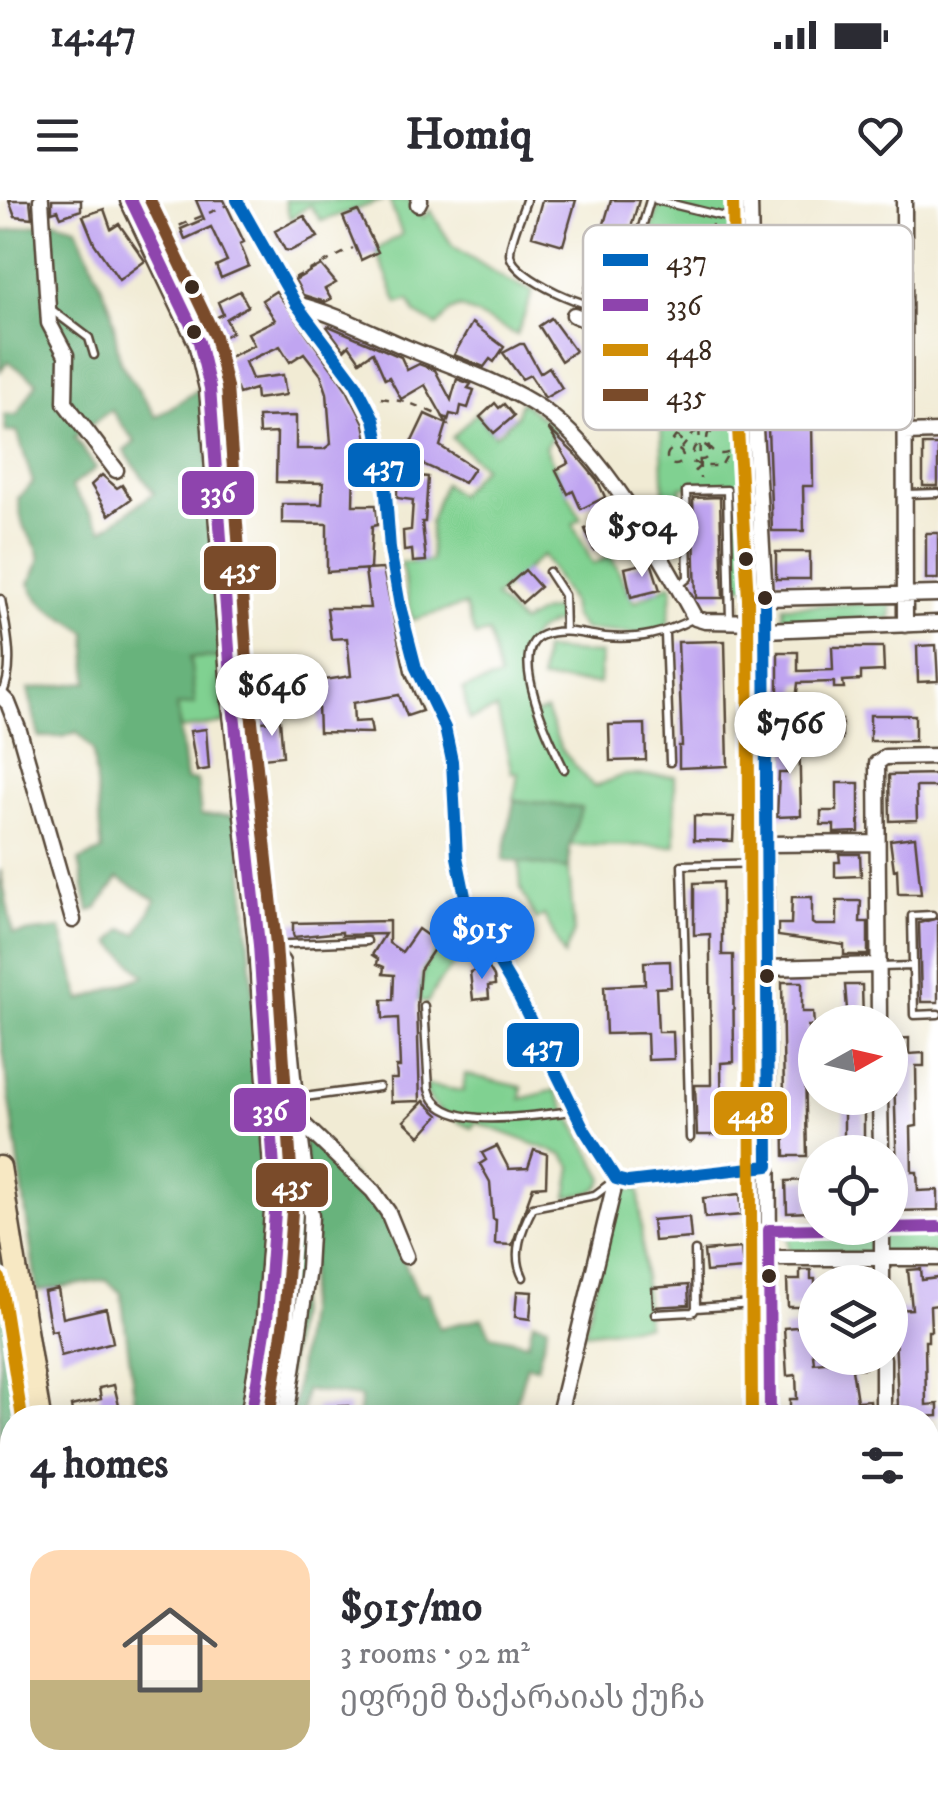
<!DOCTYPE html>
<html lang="en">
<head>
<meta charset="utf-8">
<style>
  body { margin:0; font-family:"IM FELL DW Pica","Noto Serif Georgian",serif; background:#f7f7f7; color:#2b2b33; height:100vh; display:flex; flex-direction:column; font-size:38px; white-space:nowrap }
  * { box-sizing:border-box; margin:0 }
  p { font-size:32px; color:#7c7c81 }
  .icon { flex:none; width:55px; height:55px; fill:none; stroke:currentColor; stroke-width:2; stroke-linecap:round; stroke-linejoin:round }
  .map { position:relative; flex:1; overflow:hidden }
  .sheet { position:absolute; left:0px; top:1205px; width:940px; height:392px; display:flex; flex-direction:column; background:#fff; border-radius:40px 40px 0 0; box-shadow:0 5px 25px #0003 }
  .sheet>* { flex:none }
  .needle { width:65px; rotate:82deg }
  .buttons { position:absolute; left:798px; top:805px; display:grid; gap:20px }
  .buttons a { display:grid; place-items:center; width:110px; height:110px; border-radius:50%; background:#fff; box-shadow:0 5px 25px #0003; font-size:50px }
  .price { position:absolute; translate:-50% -85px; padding:0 22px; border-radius:35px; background:#fff; color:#222; font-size:32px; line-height:65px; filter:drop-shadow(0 2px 5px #0008) }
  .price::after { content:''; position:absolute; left:50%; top:60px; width:30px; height:22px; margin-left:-15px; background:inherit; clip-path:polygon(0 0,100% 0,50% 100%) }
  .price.on { background:#1a73e8; color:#fff }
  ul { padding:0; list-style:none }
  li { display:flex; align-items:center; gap:30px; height:250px; padding:0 30px }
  li span { display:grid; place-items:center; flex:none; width:280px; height:200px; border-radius:30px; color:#555 }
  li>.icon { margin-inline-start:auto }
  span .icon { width:120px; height:120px; fill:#fffc; stroke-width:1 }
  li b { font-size:42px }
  h2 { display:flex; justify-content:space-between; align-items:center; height:120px; padding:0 30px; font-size:42px }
  .status { display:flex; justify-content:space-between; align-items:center; height:70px; padding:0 50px; background:#fff; direction:ltr }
  .status svg { height:28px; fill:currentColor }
  header { display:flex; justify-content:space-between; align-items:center; height:130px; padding:0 30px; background:#fff; font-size:45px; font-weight:700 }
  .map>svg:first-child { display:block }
  .green { fill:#80d191; stroke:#5e7e58; stroke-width:2.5 }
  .forest { fill:#68b37b; stroke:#526e4c; stroke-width:2.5; fill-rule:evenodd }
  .building { fill:#c0a5f1 }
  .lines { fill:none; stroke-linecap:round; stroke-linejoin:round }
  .lane-casing { stroke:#564739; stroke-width:11 }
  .street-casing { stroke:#564739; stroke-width:19 }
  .secondary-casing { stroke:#564739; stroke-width:25 }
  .path { stroke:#564739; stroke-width:2.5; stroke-dasharray:8 8; stroke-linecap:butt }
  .lane { stroke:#fff; stroke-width:6 }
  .street { stroke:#fff; stroke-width:14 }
  .secondary { stroke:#f7e8c3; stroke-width:20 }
  .bus-1-casing { stroke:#fff; stroke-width:20 }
  .bus-2-casing { stroke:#fff; stroke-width:20 }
  .bus-3-casing { stroke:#fff; stroke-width:20 }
  .bus-4-casing { stroke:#fff; stroke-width:20 }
  .bus-1 { stroke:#0065bd; stroke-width:12 }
  .bus-2 { stroke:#8e44ad; stroke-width:12 }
  .bus-3 { stroke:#d18d06; stroke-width:12 }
  .bus-4 { stroke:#7a4b2a; stroke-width:12 }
  .bus-dot { fill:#3b2a1e; stroke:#fff; stroke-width:4 }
  .key { fill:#fff; stroke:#c4bfbc; stroke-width:2.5 }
  .key-label { font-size:28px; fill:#3b2a1e }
  .line-badge { stroke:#fff; stroke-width:4 }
  .badge-label { font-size:28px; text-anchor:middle; font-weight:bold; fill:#fff }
</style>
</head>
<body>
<div class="status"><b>14:47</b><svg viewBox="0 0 49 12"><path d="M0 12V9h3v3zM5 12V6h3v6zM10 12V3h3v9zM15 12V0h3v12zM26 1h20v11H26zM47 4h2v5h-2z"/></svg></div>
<header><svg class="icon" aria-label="menu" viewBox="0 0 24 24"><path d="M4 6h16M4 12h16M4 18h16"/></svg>Homiq<svg class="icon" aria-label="heart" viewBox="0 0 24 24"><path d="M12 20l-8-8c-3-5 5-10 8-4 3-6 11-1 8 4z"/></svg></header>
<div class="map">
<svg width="938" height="1597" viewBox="0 0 938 1597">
  <rect width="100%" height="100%" fill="#fff"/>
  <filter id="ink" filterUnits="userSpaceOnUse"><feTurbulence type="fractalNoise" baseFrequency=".01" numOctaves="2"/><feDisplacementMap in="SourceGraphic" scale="20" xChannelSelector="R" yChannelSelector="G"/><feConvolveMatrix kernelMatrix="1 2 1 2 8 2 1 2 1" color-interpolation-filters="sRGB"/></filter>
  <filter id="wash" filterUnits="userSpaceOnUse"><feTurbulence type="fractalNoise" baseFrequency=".0048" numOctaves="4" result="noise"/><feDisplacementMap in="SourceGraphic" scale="40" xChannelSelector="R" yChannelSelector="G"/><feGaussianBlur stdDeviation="2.25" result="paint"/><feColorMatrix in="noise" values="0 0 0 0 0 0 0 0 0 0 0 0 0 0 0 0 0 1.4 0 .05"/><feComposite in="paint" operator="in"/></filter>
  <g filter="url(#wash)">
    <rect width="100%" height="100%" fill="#f1ebd4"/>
    <path class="green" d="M285 0H384L321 21 310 5 290 19Z
      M389 0H409L423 18 430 10 452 45 506 80 533 91 517 135 460 107 451 111 437 126 416 114 409 100 398 104 376 50 402 34Z
      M660 0H744L746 206 709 178 625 128Z
      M694 187C707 189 720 193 728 203 756 236 751 328 754 371L749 386H737L734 285 681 287 682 307 664 308 660 192Z
      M521 201 557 230 545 247 581 319 573 324 593 364 611 356 634 402 671 384 673 388 667 428 654 435 584 430 573 416 571 403 543 355 495 397 521 423 541 412 561 408 558 422C509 434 523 478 533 515L546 510 561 549 594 587 623 575 675 576V646L570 645 581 608 514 600 518 572 512 573 497 509 469 520 463 489 499 478 489 433 475 436 465 405 412 420 401 363 431 361 430 321 444 283 458 295 483 267 452 238 476 213 495 236 516 217Z
      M891 403V419L783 422V406Z
      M543 450 601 454 599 484 541 480Z
      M220 457 227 523 180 529 177 505 190 458Z
      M519 662 569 669 574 732 564 756 544 715 536 720 521 689Z
      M467 719 484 749C458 753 438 781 427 803L418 800 424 768 443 743 449 722Z
      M465 874 522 887 521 899 555 890 604 978C598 995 583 994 567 997L572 966 563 955 475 922 472 928C452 919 427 909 425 885L463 891Z
      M639 989 647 1125 584 1133 618 990Z
      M938 1032V1053L789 1056 788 1034Z"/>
    <path class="forest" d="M55 21 77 27 111 108 120 162 156 217 204 186 220 457 190 458 195 504 177 506 186 580 197 581 201 615 239 616 271 1010 244 1217H137L121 1093 106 1080 37 1091 0 830V669L13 734 61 729 81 800 145 776 111 742 123 729 137 734 156 700 118 678 97 709 89 711 79 661 102 651 93 550 77 532 62 537H39L28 489 88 482 87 433C63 413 42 413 29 383 45 358 41 353 26 331 20 323 20 308 18 298L33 283 17 231 6 232 4 215H17L37 182 8 161 0 171V32ZM111 210 135 242 124 251 154 293 103 330 71 287 96 268 74 237Z
      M514 600 581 608 570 645 569 669 503 660Z
      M267 761 277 772 307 1025 282 1217 257 1218 282 1019Z
      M308 932 365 989 383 1015 419 1095 428 1093 439 1128 482 1118 491 1135 528 1143 533 1121 548 1125 537 1167 527 1165 512 1217H358L361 1197 305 1190 302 1217 292 1218 311 1063 303 935Z
      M0 1042 22 1217 12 1218V1230L0 1236Z"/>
    <g id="blocks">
      <path class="building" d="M9 0H30L32 18 15 16Z
        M52 0H81V10L61 17 58 10 52 12Z
        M196 0H224L244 42 240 44 249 66 221 78 216 66 227 61 211 27 185 39 181 29 204 19Z
        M542 0H576L563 45 532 36Z
        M611 0H639L610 100 584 92Z
        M104 9 111 29 119 24 145 61 119 80 94 43 83 16Z
        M358 11 378 52 361 60 343 17Z
        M304 16 318 37 290 51 285 50 275 31Z
        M795 62 830 65 818 124 809 123 808 222H812L813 286H803L804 331H772L767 202H777L782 113 787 106 788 86H794Z
        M321 65 336 83 325 89 331 99 325 102 303 95 295 80Z
        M240 91 248 106 226 119 232 132 222 138 213 119 223 114 218 102Z
        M276 91 347 190 364 223 368 244H362V266H354L353 305H376L378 325 372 326 370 369 327 372V324L282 323V304H322L323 283 276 282 277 233 259 234 258 217 296 216V249H324L331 244 327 193 321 175 304 153 290 162 280 146 245 162 252 179 283 175 286 195 256 199 255 189 239 194 225 159 254 145 248 133 275 120 262 100Z
        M551 118 575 151 561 161 539 126Z
        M472 123 504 147 494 162 490 159 484 167 454 155Z
        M329 126 401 157 407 170 419 164 435 170 451 200 457 179 471 184 468 188 474 190 468 208 461 206 459 216 450 214 440 246 474 268 464 283 405 256 425 214 447 224 425 185 401 199 389 177 385 179 373 152 360 161 349 145 344 150 327 127Z
        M520 144H524L540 173 549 167 562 188 545 198 530 175 522 179 503 153Z
        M495 203 499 208 504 204 514 216 494 233 480 217Z
        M548 228 578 257 597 280 605 297 581 309 573 291 568 294 556 270 569 263Z
        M923 245H938V286H923Z
        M397 274 428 277 425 322H422L426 361 413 362 412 350 404 351 403 331 411 330 413 300 397 298Z
        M102 275 117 288 122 285 131 299 109 315 91 285Z
        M720 297 723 398H696L693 298Z
        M604 320 614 341 594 350 585 329Z
        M926 333H938V379H926Z
        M776 352H810V379H776Z
        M651 362 660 390 631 397 625 368Z
        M383 369 405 472 422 511 407 516 399 495 353 503 354 522 370 521 372 533 319 532 318 506 288 509 286 496 306 493 305 483 351 476 347 438 331 439 327 408H370L365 370Z
        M525 370 540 387 522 403 507 386Z
        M725 441 728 566 679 568V546H682L678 442Z
        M936 445 938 481 918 482 917 446Z
        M832 447H883L884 471 861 472V480L843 481 844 488H834V482L798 483 796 501 778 502V452H798V471L833 470Z
        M870 515H915V541H870Z
        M280 520 283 556 263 558 261 522Z
        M842 520V539L817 540V521Z
        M645 524 646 560 610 561 609 525Z
        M206 529 209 569 197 571 190 531Z
        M778 532H799L801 616 777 617 779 573H787L786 550H779Z
        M938 574V587H916L917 620 890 621 889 575Z
        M837 583H859V632L834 633V625H821V611H837Z
        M694 616 734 617 733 641 694 640Z
        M915 637 921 694H898L897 669 894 670 890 640Z
        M839 654H860L861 676 835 677V662H840Z
        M722 682V755H733L734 862 721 863 722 935H697L695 885H711L710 755V734L694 735V683Z
        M792 697H812V723L815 725H837V701H861L860 722H868V755H844V745L778 736V724H791Z
        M938 718V802H921L919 723Z
        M389 721V743L402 752 418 729 438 743 420 770 417 806 420 901 391 902 390 879H397L396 867H400L398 818 383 819 382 800H393L394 775 383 774 384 767 377 764 378 759 372 755 385 734 342 735V732L294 737 293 734V723Z
        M481 754 494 776 495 785 488 786 489 798 473 800 470 772 483 767Z
        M670 761 671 787 656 788 658 832H673L674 859 648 860 647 833 606 834 604 786 645 784 644 762Z
        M782 782H802V812H813L814 826H808L812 868H805L807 956H785Z
        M845 785H862L863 822H848Z
        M909 838V854L924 853V866H916L917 926 911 927 912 972H917L918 991 938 990V1010L898 1011 893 839Z
        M844 898H864V952H840V940H844Z
        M424 901 439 915 420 936 404 921Z
        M497 946 509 969 528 968 534 950 547 954 546 986 533 987 512 1045 495 1044 496 1020 493 1019 490 982 480 964 486 960 482 953Z
        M809 980 810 1012 787 1013 786 981Z
        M740 994 742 1015 705 1018 703 998Z
        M689 1017 691 1038 654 1041 652 1020Z
        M741 1048 743 1069 706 1072 704 1051Z
        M921 1069 922 1080 938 1078V1105L930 1106 931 1131H928V1141H925L926 1205 938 1204V1216L894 1218V1206H898L894 1110 912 1109 908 1070Z
        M800 1070H811V1079H815V1107H788L787 1080H800Z
        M688 1085 689 1105 653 1107 652 1088Z
        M58 1089 63 1118 106 1108 113 1142 61 1156 56 1130 51 1131 44 1092Z
        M517 1091 532 1092 530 1119 515 1117Z
        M810 1126 814 1163 837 1161 836 1158H864L865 1168 852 1169 857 1201 870 1200 872 1218H790V1199H797L796 1175 787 1176 784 1128Z
        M114 1185 122 1218H73L71 1206 101 1199 99 1188Z
        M348 1206V1218H316V1207Z
        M932 1346H938V1412L928 1411V1374Z
        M928 1551 938 1557V1585L932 1595 928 1588Z
        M563 1585H614L603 1597H551Z
        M671 1585H704L696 1597H674L667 1592Z
        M733 1585H791L784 1597H724Z"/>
    </g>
  </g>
  <g filter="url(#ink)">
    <use href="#blocks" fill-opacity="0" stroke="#564739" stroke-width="2.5"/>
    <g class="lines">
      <g class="lane-casing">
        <path id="lane" d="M526 0C522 15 510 38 510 54 511 78 596 114 618 109L650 0
          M656 0 750 23
          M52 110 89 138 94 155
          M907 294 938 293
          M549 372 564 395 565 431
          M678 386 688 378 686 291 727 290 730 420
          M1 399C6 429 16 466 2 495
          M665 434 670 562
          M564 569C552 545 505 450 543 435 563 427 585 435 605 437 639 440 664 434 694 418
          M932 715 912 716 914 815 938 814
          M265 745 367 741
          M880 767 913 766
          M424 806 429 889C440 935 539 914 573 911
          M297 898 379 887
          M690 938 682 665 767 663
          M695 1051 696 1108 768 1103
          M523 1077C511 1054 522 1028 533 1007L595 995 611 983
          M655 1114 693 1112 696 1108"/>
      </g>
      <g class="street-casing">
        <path id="street" d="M41 0 49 123 66 155 65 203 116 270
          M237 0 296 104 356 184 374 219 384 266 390 349 400 406 416 468 445 528 452 561 457 657 468 711 519 797 584 929 616 979 628 982 768 966
          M750 0 754 212 765 398 770 1218
          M904 0 905 425
          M418 4 420 0
          M296 104C337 114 371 133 410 149 454 167 502 182 542 209 602 250 660 354 695 418L705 421 765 422
          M574 115C626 135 675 161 721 193 732 200 740 211 754 212
          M905 233 938 232
          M765 398 938 394
          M765 430 938 423
          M0 495 8 503 19 531 73 720
          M767 644 877 643
          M259 745 275 753 282 762 295 898 311 1016 308 1069 286 1218
          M767 768 878 765
          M879 822 877 563 885 557 938 556
          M880 898 881 952
          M299 920 373 991 388 1012 406 1056
          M882 1028V1082
          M769 1030 938 1027
          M768 1058H938
          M883 1158V1218
          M558 1218 616 979
          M0 1258 12 1253
          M928 1440 938 1442
          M0 1489 12 1472
          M285 1585 291 1597
          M442 1585 451 1597
          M845 1585 869 1597
          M900 1585 922 1597
          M127 1597 143 1585
          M319 1597 337 1585
          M627 1597 639 1585"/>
      </g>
      <g class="secondary-casing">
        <path id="secondary" d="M131 0 199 142 210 188 233 504 259 745 276 999 267 1119 251 1218
          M0 967 40 1218
          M214 1585 222 1597"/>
      </g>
      <path class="path" d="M712 24C711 72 696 123 714 170
        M165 32 227 5
        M294 78 353 48
        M699 197 700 279
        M381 198 407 202 456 222
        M707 239a15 15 0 1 1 30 0a15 15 0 1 1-30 0Z
        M676 236 681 239 678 244 673 240Z
        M693 252a8 8 0 1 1 16 0a8 8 0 1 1-16 0Z
        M681 249 695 232 705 230 714 234
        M667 257a8 8 0 1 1 16 0a8 8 0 1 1-16 0Z
        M699 265 694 262 691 268 695 271 700 266H721L726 257 725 249
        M437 738 445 740 450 725 457 724"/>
      <use href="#lane" class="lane"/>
      <use href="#street" class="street"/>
      <use href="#secondary" class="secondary"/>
      <g class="bus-1-casing">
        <path id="bus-1" d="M237 0 296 104 356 184 374 219 384 266 390 349 400 406 416 468 445 528 452 561 457 657 468 711 519 797 584 929 616 979 628 982 768 966
          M765 398 768 966"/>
      </g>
      <g class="bus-2-casing">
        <path id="bus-2" d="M131 0 199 142 210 188 233 504 259 745 276 999 267 1119 251 1218
          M770 1218 769 1030 938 1027"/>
      </g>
      <g class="bus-3-casing">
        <path id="bus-3" d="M733 0 737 212 748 399 752 1218
          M0 1078 22 1218"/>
      </g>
      <g class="bus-4-casing">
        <path id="bus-4" d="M150 0 215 136 227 187 250 502 276 744 293 998 284 1120 269 1218"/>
      </g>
      <use href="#bus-1" class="bus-1"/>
      <use href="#bus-2" class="bus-2"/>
      <use href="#bus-3" class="bus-3"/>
      <use href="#bus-4" class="bus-4"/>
    </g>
  </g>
  <g class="bus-dot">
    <circle cx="192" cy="87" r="9"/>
    <circle cx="194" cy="132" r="9"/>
    <circle cx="746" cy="359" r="9"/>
    <circle cx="765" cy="398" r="9"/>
    <circle cx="767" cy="776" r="9"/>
    <circle cx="769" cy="1076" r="9"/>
  </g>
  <rect x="583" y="25" width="330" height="205" rx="15" class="key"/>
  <rect x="603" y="54" width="45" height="12" fill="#0065bd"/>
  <rect x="603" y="99" width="45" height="12" fill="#8e44ad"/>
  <rect x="603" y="144" width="45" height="12" fill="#d18d06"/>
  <rect x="603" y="189" width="45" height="12" fill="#7a4b2a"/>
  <g class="key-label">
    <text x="666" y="70">437</text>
    <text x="666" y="115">336</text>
    <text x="666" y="160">448</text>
    <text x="666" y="205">435</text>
  </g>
  <g class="line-badge">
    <rect x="346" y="241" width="76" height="48" rx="10" fill="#0065bd"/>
    <rect x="180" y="269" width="76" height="48" rx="10" fill="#8e44ad"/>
    <rect x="202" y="344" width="76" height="48" rx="10" fill="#7a4b2a"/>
    <rect x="505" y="821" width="76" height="48" rx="10" fill="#0065bd"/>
    <rect x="232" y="886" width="76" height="48" rx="10" fill="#8e44ad"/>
    <rect x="712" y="889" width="77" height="48" rx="10" fill="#d18d06"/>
    <rect x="254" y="961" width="76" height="48" rx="10" fill="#7a4b2a"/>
  </g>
  <g class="badge-label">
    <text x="384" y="275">437</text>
    <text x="218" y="302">336</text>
    <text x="240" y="378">435</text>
    <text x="543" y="855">437</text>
    <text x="270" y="920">336</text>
    <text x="751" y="923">448</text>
    <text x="292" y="995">435</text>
  </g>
</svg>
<div class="buttons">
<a><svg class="needle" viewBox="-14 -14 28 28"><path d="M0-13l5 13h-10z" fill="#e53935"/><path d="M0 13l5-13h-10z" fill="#7c7c81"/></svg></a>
<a><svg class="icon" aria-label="locate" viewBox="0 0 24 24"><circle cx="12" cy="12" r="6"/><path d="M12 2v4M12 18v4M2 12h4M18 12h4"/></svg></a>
<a><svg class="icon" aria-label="layers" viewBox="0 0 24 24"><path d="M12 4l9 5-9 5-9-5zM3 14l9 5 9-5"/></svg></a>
</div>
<b class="price" style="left:642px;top:380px">$504</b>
<b class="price" style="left:272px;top:539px">$646</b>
<b class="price" style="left:790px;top:577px">$766</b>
<b class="price on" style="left:482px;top:782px">$915</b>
<section class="sheet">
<h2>4 homes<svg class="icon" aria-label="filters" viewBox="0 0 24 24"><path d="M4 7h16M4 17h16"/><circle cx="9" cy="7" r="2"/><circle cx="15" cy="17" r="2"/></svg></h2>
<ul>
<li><span style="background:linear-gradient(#ffd9b3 65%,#c2b280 0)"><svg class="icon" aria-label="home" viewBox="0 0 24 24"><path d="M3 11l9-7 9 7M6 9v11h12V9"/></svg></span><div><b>$915/mo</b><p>3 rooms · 92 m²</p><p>ეფრემ ზაქარაიას ქუჩა</p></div></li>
</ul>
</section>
</div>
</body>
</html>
